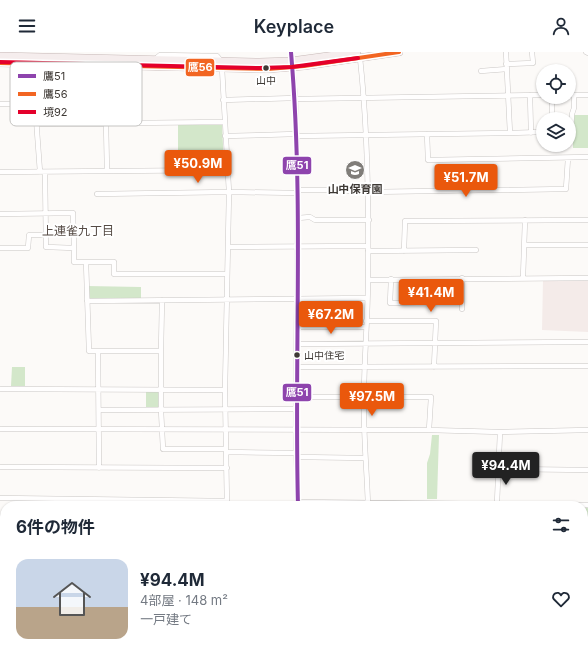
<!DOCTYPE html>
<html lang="ja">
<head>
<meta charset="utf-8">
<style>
  body { margin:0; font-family:Inter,"Noto Sans JP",sans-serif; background:#f6f6f7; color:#1f2937; height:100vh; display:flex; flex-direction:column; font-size:15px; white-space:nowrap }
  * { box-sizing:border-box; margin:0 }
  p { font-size:13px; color:#747a83 }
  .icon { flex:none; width:22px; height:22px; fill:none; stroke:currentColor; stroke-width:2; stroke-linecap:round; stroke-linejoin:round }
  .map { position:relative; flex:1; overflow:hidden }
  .drawer { position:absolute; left:0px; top:449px; width:588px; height:156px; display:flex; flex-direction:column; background:#fff; border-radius:16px 16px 0 0; box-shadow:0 1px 3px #0004 }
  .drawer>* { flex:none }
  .buttons { position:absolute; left:536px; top:12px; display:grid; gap:8px }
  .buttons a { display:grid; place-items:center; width:40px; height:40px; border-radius:50%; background:#fff; box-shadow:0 1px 3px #0004; font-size:20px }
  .price { position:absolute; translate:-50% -34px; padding:0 9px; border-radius:4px; background:#ea580c; color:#fff; font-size:13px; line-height:26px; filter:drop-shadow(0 1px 2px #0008) }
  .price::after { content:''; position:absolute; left:50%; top:24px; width:12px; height:9px; margin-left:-6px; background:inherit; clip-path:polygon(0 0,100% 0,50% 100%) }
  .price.current { background:#222; color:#fff }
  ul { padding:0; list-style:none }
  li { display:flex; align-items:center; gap:12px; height:100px; padding:0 16px }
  li span { display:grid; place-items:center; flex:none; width:112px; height:80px; border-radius:12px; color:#555 }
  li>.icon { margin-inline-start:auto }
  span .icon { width:48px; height:48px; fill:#fffc; stroke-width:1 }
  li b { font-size:17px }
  h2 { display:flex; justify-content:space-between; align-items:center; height:48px; padding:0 16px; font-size:17px }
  header { display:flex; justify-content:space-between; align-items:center; height:52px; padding:0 16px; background:#fff; font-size:18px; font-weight:600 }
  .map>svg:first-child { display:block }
  .commercial { fill:#f4ebe9 }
  .green { fill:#d3e7ca }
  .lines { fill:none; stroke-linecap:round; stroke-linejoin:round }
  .minor-casing { stroke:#cac7c5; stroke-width:5.5 }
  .tertiary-casing { stroke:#cac7c5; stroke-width:6 }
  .secondary-casing { stroke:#cac7c5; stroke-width:7 }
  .primary-casing { stroke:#c7b9b8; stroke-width:8 }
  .minor { stroke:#fffefe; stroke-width:4.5 }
  .tertiary { stroke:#fffefe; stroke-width:5.5 }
  .secondary { stroke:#fffefe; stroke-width:6 }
  .primary { stroke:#f5eded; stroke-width:7 }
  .bus-1-casing { stroke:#fff; stroke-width:7 }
  .bus-2-casing { stroke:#fff; stroke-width:7 }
  .bus-3-casing { stroke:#fff; stroke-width:7 }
  .bus-1 { stroke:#8e44ad; stroke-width:4 }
  .bus-2 { stroke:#f26522; stroke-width:4 }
  .bus-3 { stroke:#e4002b; stroke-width:4 }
  .bus-dot { fill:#3e3935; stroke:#fff; stroke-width:1.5 }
  .labels { text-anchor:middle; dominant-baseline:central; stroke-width:4; stroke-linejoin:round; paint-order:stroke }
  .bus-label { font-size:10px; fill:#3e3935; stroke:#fff }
  .poi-label { font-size:11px; font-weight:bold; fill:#3e3935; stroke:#fff }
  .neighbourhood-label { font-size:12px; fill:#564b45; stroke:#fff }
  .key { fill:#fff; stroke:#c5c4c2; stroke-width:1 }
  .key-label { font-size:11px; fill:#3e3935 }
  .line-badge { stroke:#fff; stroke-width:1.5 }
  .badge-label { font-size:11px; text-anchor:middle; font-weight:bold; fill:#fff }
</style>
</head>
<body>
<header><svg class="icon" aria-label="menu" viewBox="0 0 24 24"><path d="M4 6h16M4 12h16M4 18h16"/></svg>Keyplace<svg class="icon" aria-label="person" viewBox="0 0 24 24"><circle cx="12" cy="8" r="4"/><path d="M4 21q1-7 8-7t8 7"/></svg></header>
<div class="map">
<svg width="588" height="605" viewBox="0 0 588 605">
  <rect width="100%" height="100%" fill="#fcfaf8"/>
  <path class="commercial" d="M543 228 588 229V280L542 278Z
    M0 599 95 600V605H0Z"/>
  <path class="green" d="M573 63H588V96H573Z
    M222 71 224 115 178 116V72Z
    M87 234 141 235V248L87 249Z
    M12 315H25V334H11Z
    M146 339H159V357L146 356Z
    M432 383H439L437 447H427V411L430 402Z
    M583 456H588V502L587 512H583Z"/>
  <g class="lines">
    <g class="minor-casing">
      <path id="minor" d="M586 0 588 1
        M360 6C368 79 369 153 368 227 368 266 364 306 364 345 363 381 367 418 368 454
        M154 8 160 3 217 4 222 10
        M30 12 32 16 34 17H61L65 13
        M506 12 533 11 532 0
        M222 16 229 140 225 338 227 454
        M481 19 507 17
        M530 43 531 81
        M569 43H588
        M552 45V67
        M295 47 543 43
        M223 48 295 46
        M0 52H35L40 120
        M106 71 107 119
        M36 72 225 70
        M569 80 571 79 572 62 574 56V43
        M510 81 543 80
        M427 82 428 108 588 105
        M225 84 296 82
        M296 84 510 81 506 0
        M0 120 227 118
        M45 120 46 195 74 196V210H114V222H227
        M298 138H336L370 140 566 137 568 106
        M97 142 229 140 298 141
        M0 162 73 161 74 196
        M298 166 310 165 315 168H369
        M525 193H588
        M228 195 368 194
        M0 196H28L29 183H46
        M368 199 476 198
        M404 199 405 169 588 168
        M86 210 89 299H161L162 248
        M462 226V257
        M523 226 525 168
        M391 227 390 251 462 249
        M368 228 588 226
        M87 249 367 246
        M366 269H436L434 315
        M297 275H366
        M297 292 588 290
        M98 299 99 416
        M161 299V358L163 397H226
        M297 315 588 314
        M0 337 225 338
        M296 345H431L429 378
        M99 358 296 357
        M0 377 429 378 500 380 588 378
        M226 400 297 401
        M297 405 365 406
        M0 415 227 416
        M499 417 588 418
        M0 446 227 449
        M298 450 588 453
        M497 451 500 380
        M0 477H5
        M583 516H588
        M0 537H5
        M583 558H588"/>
    </g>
    <g class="tertiary-casing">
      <path id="tertiary" d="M291 0 295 47 298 138 296 378 298 454
        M297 605V600"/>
    </g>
    <g class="secondary-casing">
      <path id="secondary" d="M0 593H5
        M343 600 553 605 569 604 588 599"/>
    </g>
    <g class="primary-casing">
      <path id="primary" d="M0 4 259 10 291 9 357 0
        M0 11 268 17 304 14 399 0"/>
    </g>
    <use href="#minor" class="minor"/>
    <use href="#tertiary" class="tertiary"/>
    <use href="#secondary" class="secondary"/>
    <use href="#primary" class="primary"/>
    <g class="bus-1-casing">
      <path id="bus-1" d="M291 0C304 151 294 303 298 454
        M343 600 553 605 569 604 588 599"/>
    </g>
    <g class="bus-2-casing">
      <path id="bus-2" d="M0 11 268 17 304 14 399 0"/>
    </g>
    <g class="bus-3-casing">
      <path id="bus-3" d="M0 10 259 16 292 15 358 6"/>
    </g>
    <use href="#bus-1" class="bus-1"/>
    <use href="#bus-2" class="bus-2"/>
    <use href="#bus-3" class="bus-3"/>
  </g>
  <defs>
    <g id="school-disc" transform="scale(1)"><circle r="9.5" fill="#807d79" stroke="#fff"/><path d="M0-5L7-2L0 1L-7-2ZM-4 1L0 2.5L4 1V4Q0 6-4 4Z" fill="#fff"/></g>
  </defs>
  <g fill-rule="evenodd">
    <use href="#school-disc" x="355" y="118"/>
  </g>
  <g class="bus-dot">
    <circle cx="266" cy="16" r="3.5"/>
    <circle cx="297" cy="303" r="3.5"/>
  </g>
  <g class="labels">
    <g class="bus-label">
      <text x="266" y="28">山中</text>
      <text x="304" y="303" text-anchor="start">山中住宅</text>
    </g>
    <g class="poi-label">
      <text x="355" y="137">山中保育園</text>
    </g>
    <g class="neighbourhood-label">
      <text x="78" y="178">上連雀九丁目</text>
    </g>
  </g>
  <rect x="10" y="10" width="132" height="64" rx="6" class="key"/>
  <rect x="18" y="22" width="18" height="4" fill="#8e44ad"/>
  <rect x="18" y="40" width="18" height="4" fill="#f26522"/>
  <rect x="18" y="58" width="18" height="4" fill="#e4002b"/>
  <g class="key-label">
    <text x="43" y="28">鷹51</text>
    <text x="43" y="46">鷹56</text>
    <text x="43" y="64">境92</text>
  </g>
  <g class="line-badge">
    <rect x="185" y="6" width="30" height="19" rx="4" fill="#f26522"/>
    <rect x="282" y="104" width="30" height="19" rx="4" fill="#8e44ad"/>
    <rect x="282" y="331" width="30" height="19" rx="4" fill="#8e44ad"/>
  </g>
  <g class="badge-label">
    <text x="200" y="19">鷹56</text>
    <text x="297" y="117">鷹51</text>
    <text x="297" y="344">鷹51</text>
  </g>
</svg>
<div class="buttons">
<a><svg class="icon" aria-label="locate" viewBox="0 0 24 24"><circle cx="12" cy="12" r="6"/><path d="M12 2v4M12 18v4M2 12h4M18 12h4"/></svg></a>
<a><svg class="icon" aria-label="layers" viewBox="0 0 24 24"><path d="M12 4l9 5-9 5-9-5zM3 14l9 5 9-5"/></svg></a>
</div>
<b class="price" style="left:198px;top:132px">¥50.9M</b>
<b class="price" style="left:466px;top:146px">¥51.7M</b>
<b class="price" style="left:431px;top:261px">¥41.4M</b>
<b class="price" style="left:331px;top:283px">¥67.2M</b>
<b class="price" style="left:372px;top:365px">¥97.5M</b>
<b class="price current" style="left:506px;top:434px">¥94.4M</b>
<section class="drawer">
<h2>6件の物件<svg class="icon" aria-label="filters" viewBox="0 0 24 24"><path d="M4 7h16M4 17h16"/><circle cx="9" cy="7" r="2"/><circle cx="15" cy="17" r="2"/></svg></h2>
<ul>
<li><span style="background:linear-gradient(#c9d6e8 60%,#b9a48a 0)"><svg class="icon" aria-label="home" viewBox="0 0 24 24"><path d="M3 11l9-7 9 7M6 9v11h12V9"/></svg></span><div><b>¥94.4M</b><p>4部屋 · 148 m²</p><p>一戸建て</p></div><svg class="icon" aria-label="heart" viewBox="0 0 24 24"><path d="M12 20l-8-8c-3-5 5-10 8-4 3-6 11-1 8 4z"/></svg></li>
</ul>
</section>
</div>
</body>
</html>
